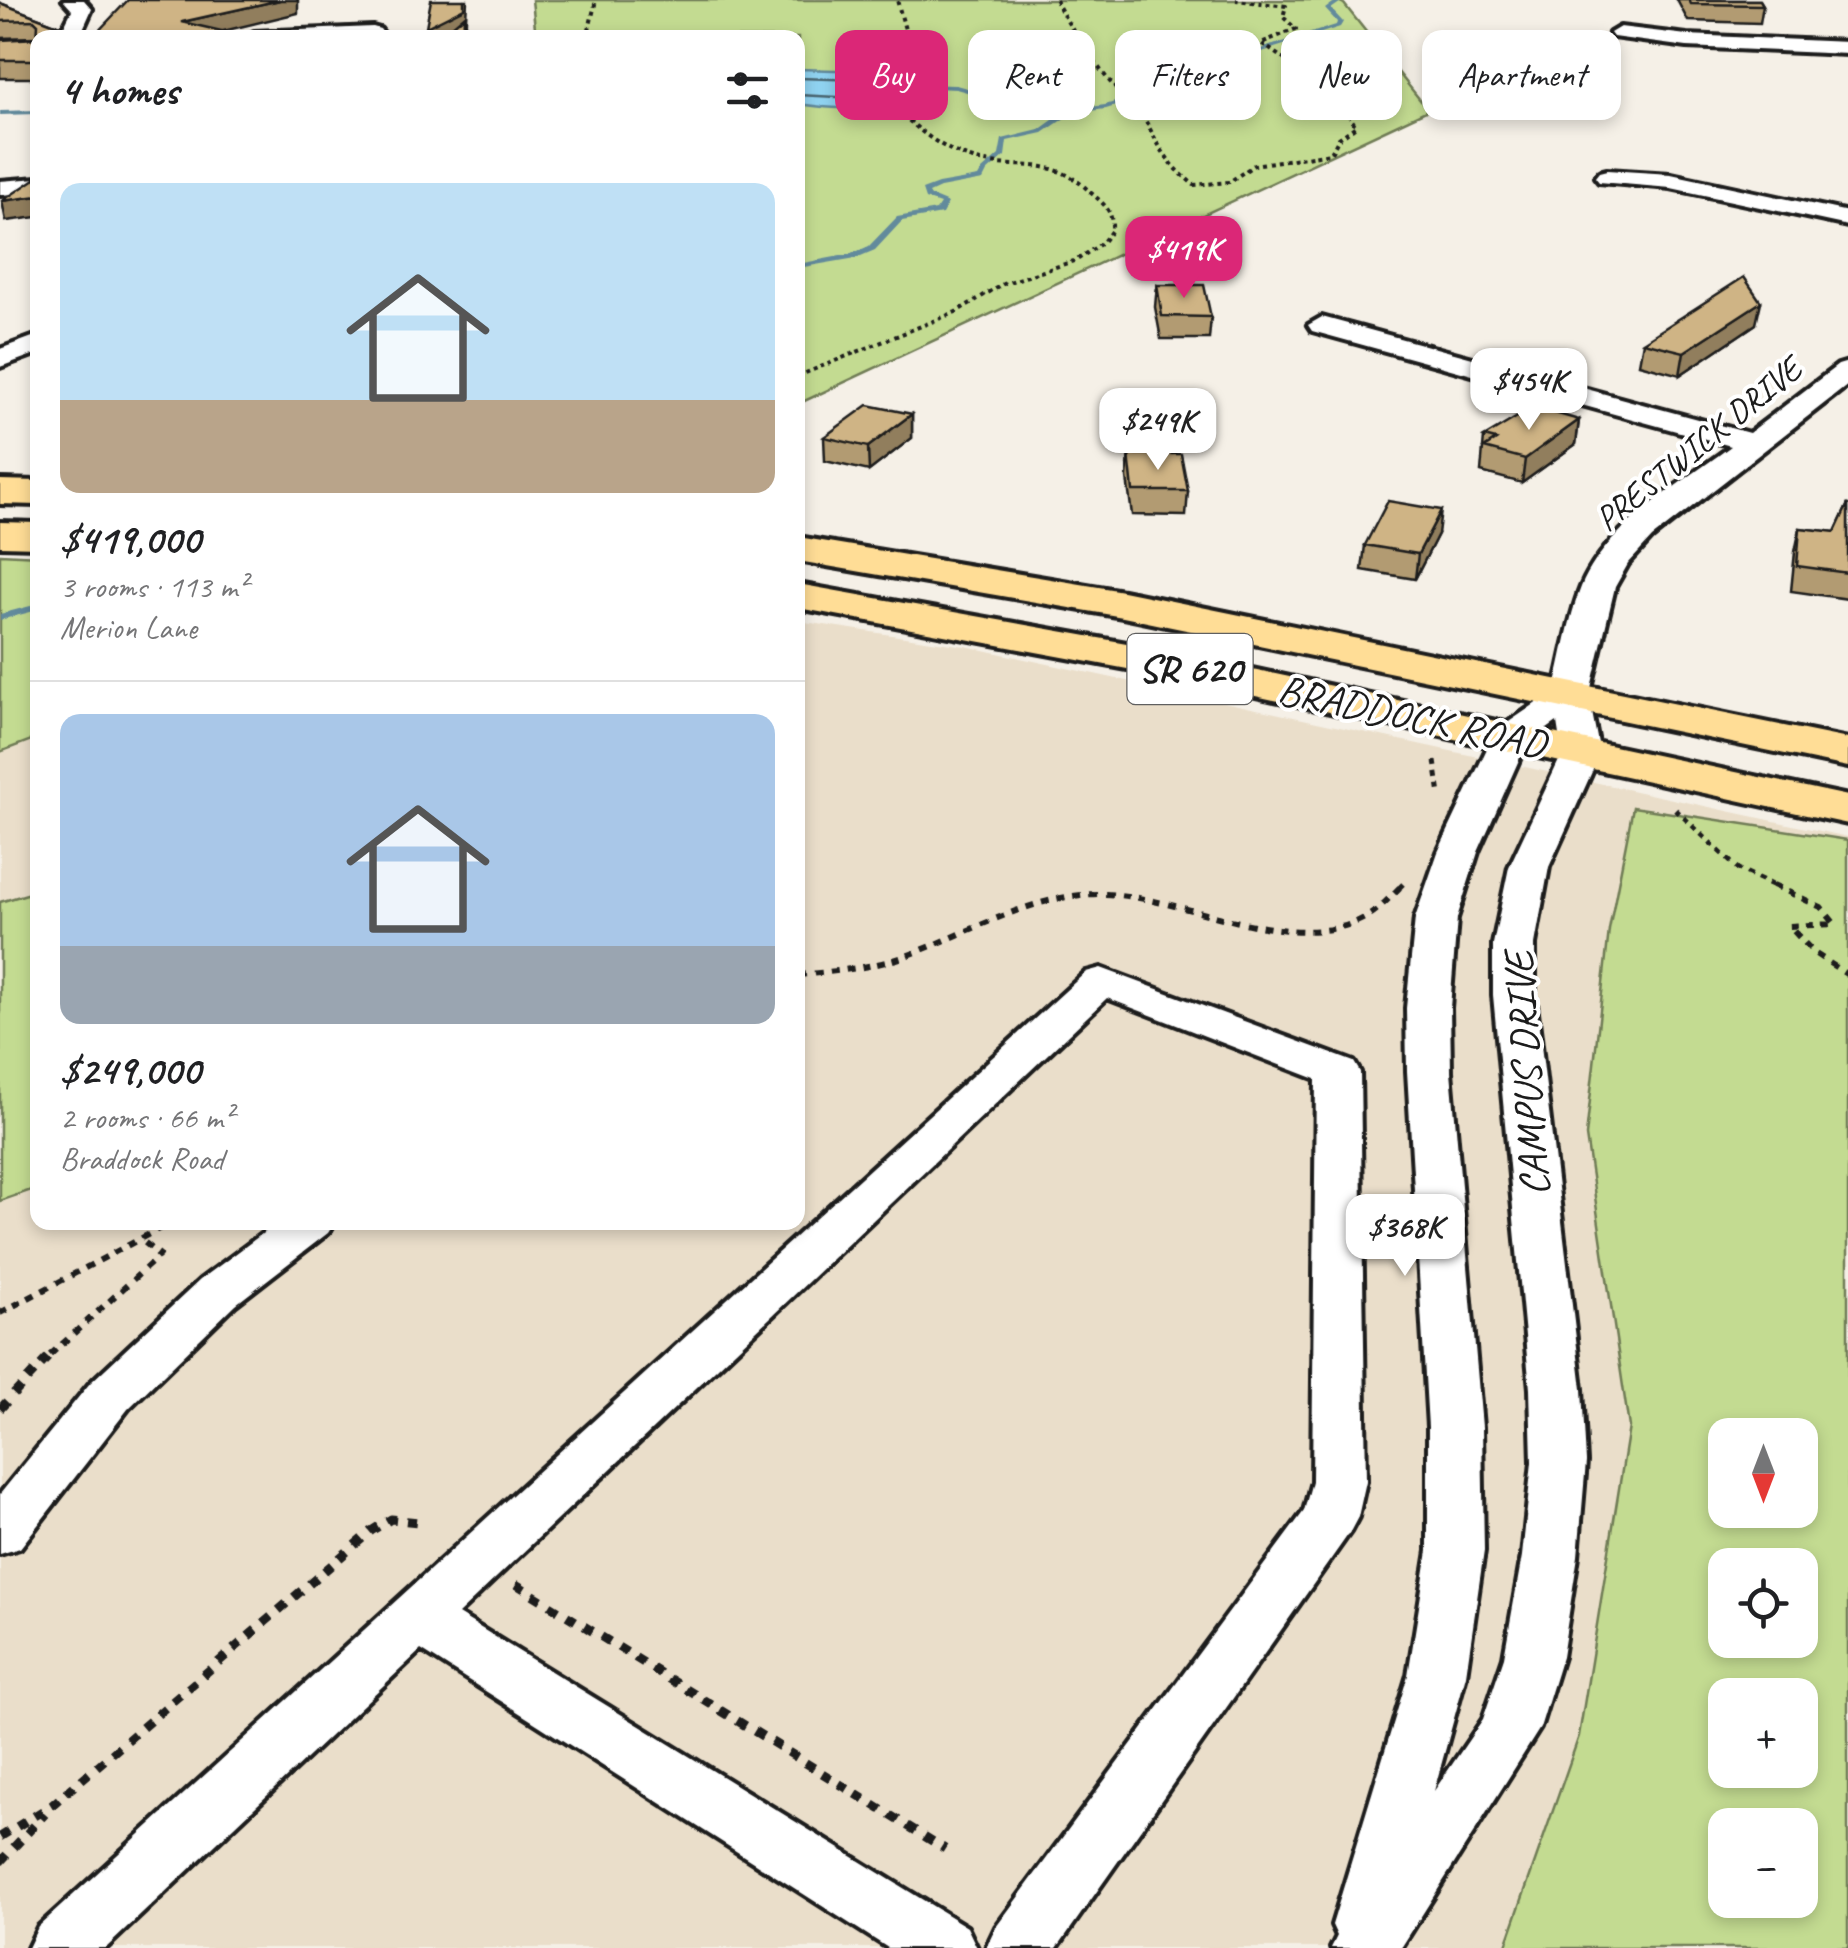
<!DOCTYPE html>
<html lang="en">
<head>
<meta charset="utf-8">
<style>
  body { margin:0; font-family:Caveat,sans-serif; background:#f2f2f2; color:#202124; height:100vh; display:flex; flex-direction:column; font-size:38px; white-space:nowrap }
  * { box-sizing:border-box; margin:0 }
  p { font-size:32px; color:#757577 }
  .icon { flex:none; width:55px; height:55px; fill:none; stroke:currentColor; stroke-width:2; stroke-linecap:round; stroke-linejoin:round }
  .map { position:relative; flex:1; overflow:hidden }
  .drawer { position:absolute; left:30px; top:30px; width:775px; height:1200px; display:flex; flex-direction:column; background:#fff; border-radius:20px; box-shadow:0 5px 15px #0003 }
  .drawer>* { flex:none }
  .hud { position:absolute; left:835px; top:30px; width:862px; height:90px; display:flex; gap:20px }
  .needle { width:65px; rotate:180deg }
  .tools { position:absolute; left:1708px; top:1418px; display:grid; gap:20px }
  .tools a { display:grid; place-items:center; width:110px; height:110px; border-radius:20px; background:#fff; box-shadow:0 5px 15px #0003; font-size:50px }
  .price { position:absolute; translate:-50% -85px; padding:0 22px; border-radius:20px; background:#fff; color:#222; font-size:32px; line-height:65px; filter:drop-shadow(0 2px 5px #0008) }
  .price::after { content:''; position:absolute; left:50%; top:60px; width:30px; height:22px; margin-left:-15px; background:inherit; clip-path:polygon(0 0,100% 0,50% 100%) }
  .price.selected { background:#db2777; color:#fff }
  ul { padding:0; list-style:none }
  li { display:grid; align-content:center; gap:20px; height:530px; padding:0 30px }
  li+li { border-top:2px solid #e0e0e0 }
  li span { display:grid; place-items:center; height:310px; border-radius:20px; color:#555 }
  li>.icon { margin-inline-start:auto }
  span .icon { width:180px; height:180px; fill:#fffc; stroke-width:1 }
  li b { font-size:42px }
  h2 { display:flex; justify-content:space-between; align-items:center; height:120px; padding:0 30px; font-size:42px }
  .tag { padding:0 35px; border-radius:20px; background:#fff; box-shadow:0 5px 15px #0003; font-size:35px; line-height:90px }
  .tag.selected { background:#db2777; color:#fff }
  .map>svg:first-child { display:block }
  .built { fill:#eadeca; fill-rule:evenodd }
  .green { fill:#c3db91; stroke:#707c56; stroke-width:2.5; fill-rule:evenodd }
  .water { fill:#90d3f1; stroke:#628a9c; stroke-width:2.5 }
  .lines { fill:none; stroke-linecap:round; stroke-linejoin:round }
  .shore { stroke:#4a6571; stroke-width:2.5 }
  .stream { fill:#628a9c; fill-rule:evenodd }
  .minor-casing { stroke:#1c1c1c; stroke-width:8 }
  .major-casing { stroke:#1c1c1c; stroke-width:8 }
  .path-far3 { stroke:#1c1c1c; stroke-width:4; stroke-dasharray:4 4; stroke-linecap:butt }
  .path-far2 { stroke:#1c1c1c; stroke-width:5; stroke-dasharray:6 6; stroke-linecap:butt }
  .path-far1 { stroke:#1c1c1c; stroke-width:6; stroke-dasharray:8 8; stroke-linecap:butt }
  .path { stroke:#1c1c1c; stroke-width:9; stroke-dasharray:10 10; stroke-linecap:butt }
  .minor { fill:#fff; fill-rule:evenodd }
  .major { fill:#ffdd96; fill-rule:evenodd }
  .wall { fill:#b29b72; stroke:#1c1c1c; stroke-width:2.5 }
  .shaded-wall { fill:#917e5d; stroke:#1c1c1c; stroke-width:2.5 }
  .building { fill:#cfb485; stroke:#1c1c1c; stroke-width:2.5 }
  .labels { text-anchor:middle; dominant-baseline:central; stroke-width:8; stroke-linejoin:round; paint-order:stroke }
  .far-street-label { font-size:35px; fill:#1c1c1c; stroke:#fff }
  .shield { fill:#fff; stroke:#606060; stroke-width:2.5 }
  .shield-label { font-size:40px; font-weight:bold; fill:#1c1c1c }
  .street-label { font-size:42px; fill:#1c1c1c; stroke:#fff }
</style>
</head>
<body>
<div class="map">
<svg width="1848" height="1948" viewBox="0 0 1848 1948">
  <rect width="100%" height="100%" fill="#f5f0e7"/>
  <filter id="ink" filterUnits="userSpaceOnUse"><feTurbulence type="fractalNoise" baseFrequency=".01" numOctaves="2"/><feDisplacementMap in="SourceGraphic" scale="20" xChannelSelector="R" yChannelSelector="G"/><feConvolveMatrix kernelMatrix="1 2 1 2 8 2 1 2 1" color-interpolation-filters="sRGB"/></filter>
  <g filter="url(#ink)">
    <path class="built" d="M0 554 37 556 38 1222H798V621L965 646 1848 837V1948H0ZM1725 1435H1800V1510H1725ZM1725 1565H1800V1640H1725ZM1725 1695H1800V1770H1725ZM1725 1825H1800V1900H1725Z"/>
    <path class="green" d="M532 0H1336L1344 4 1428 110 798 404V38L536 37Z
      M0 554 38 556 37 738 0 752Z
      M1633 807 1848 840V1948H1505L1579 1736 1629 1427 1586 1136 1609 930ZM1725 1435H1800V1510H1725ZM1800 1565V1640H1725V1565ZM1725 1695H1800V1770H1725ZM1725 1825H1800V1900H1725Z
      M37 891V1188L0 1201V902Z"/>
    <path class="water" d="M798 69 871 71 889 76 872 103C849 112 822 107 798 104Z"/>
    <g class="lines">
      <path class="shore" d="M798 78 863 80 868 85 863 95 856 98 798 95"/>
      <path class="stream" d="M1337 0H1344L1331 9 1343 22 1340 27 1256 54 1250 79 1228 92 1210 97 1154 94 1106 109 1072 113 1043 133 1007 141 1005 156 987 172 983 180 940 188 929 193 931 196 948 203 942 214 902 221 875 250 856 258 798 268V264L851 254 869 246 897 217 936 210 940 204 925 199 922 190 938 184 978 177 982 170 999 155 1002 139 1039 130 1057 117 956 89 914 87 912 84 956 85 1061 114 1068 110 1105 105 1154 90 1210 93 1224 90 1245 77 1251 52 1336 25 1337 22 1325 9Z
        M38 110V114L0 115V111Z
        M38 604V610L0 620V614Z"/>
      <g class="minor-casing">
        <path id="minor" d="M63 0H84L92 9 79 38H58L72 10Z
          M373 27 380 29 383 33 380 37 244 38 254 32Z
          M1620 27 1687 35 1848 42V54L1687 47 1613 37 1610 33Z
          M1607 170 1671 174 1848 212V226L1671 188 1599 182 1595 177 1599 172Z
          M38 178V192L0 195V181Z
          M1322 317 1749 433 1838 365 1848 362V385L1652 538 1628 564 1615 587 1589 696 1600 754 1549 867 1535 944V995L1582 1389 1586 1462 1578 1556 1562 1657 1540 1728 1401 1948H1331L1337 1936 1332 1925 1408 1675 1428 1551V1427L1407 1071 1406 1008 1415 918 1438 852 1492 738 1497 730 1554 691C1563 657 1568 619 1581 587 1607 525 1680 485 1731 446L1312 331 1308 325ZM1557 722 1562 754 1509 867 1493 944V995L1530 1389 1532 1462 1522 1556 1504 1657 1483 1719 1434 1791 1466 1675 1484 1551 1482 1427 1451 1071 1450 1008 1457 918 1478 852 1526 744Z
          M38 335V353L0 367V349Z
          M1101 968 1354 1062 1360 1072 1366 1481 1358 1517 1350 1532 1057 1948H986L996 1927 1304 1511 1312 1481 1316 1079 1107 998 458 1614 967 1927 977 1948H888L421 1650 106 1948H28L38 1927 1086 972Z
          M278 1222H335L328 1233 236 1304 128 1409 20 1548 0 1554V1494L90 1383 200 1280Z"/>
      </g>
      <g class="major-casing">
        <path id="major" d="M0 480 38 481V505L0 504Z
          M0 522 38 523V547L0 546Z
          M798 537 1123 591 1848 739V767L1123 617 798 561Z
          M798 584 1149 647 1848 796V824L1149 673 798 608Z"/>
      </g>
      <path class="path-far3" d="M1056 0C1066 24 1099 70 1117 90 1125 99 1139 107 1144 118 1161 149 1165 161 1194 185L1229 182 1254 165 1331 153 1339 138 1356 126 1334 94 1261 43 1296 29 1283 17 1286 6 1236 0
        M587 38 596 0
        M798 376 956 312 1003 284 1077 260 1102 243 1112 230C1113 210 1104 204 1090 192 1051 153 1020 173 973 159 940 149 913 127 890 101L914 63 897 0"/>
      <path class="path-far2" d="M1435 761 1440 795
        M1675 809 1738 869 1779 888
        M1399 888 1403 884"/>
      <path class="path-far1" d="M1773 885 1821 907 1835 924 1789 926 1814 953 1848 975
        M798 975C833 972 869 968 903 957 969 934 1034 892 1106 894 1185 897 1304 962 1374 912 1384 904 1393 894 1402 885
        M0 1313 172 1222
        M50 1355 160 1255 140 1239"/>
      <path class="path" d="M0 1409 52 1353
        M516 1584 945 1849
        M0 1837 52 1805 371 1531 391 1519 418 1522
        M0 1862 45 1814"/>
      <use href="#minor" class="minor"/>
      <use href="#major" class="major"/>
    </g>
    <path class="wall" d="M1677 0H1760L1763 5 1760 23 1688 21Z
      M0 3 92 38H38V78H0V40L37 37 0 38Z
      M1157 285 1211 317 1209 339H1161L1155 307Z
      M1756 324 1680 375 1639 364 1643 342Z
      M912 414V438L869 471 825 461 824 437Z
      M1579 420 1576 444 1522 483 1481 472 1484 437Z
      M1129 454 1188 491 1186 516 1132 515 1127 478Z
      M1848 504V599L1791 591 1795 552 1800 528 1835 532Z
      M1438 534 1415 579 1362 570 1365 545Z"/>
    <path class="shaded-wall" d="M280 0H298V13L194 38 182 22Z
      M464 0H467L465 38H428L426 27Z
      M38 196V217L6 221 2 201Z
      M1761 302 1756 324 1680 375 1684 352Z
      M912 414V438L869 471 868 447Z
      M1579 420 1576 444 1522 483 1525 459Z
      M1441 510 1438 534 1415 579 1418 554Z"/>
    <path class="building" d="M128 0H280L182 22 252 38H92Z
      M431 0H464V8L426 27Z
      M1689 0H1760L1763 5 1691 4Z
      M0 3 92 38H38V60H0V40L37 38 38 24 34 20 0 21Z
      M464 16 463 38H438Z
      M38 177V196L2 201Z
      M1744 277 1761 302 1684 352 1643 342Z
      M1157 285H1204L1211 317 1162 316Z
      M868 405 912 414 868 447 824 437Z
      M1534 407 1579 420 1525 459 1484 448 1496 440 1484 437Z
      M1129 454H1181L1188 491H1133Z
      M1388 501 1441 510 1418 554 1365 545Z
      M1848 504V573L1797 566 1800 528 1835 532Z"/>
  </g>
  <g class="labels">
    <g class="far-street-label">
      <text transform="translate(1698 444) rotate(-39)">PRESTWICK DRIVE</text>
    </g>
    <rect class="shield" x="1127.5" y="634" width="125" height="70" rx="8"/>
    <g class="shield-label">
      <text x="1190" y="669">SR 620</text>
    </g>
    <g class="street-label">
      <text transform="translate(1412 717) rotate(12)">BRADDOCK ROAD</text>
      <text transform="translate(1527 1074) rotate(-94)">CAMPUS DRIVE</text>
    </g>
  </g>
</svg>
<div class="tools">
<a><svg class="needle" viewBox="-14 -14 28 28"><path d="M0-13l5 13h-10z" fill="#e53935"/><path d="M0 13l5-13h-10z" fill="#757577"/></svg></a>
<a><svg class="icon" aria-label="locate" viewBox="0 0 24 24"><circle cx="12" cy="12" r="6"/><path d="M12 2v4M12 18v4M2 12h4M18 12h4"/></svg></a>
<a>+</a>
<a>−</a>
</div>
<b class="price selected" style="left:1184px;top:301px">$419K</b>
<b class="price" style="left:1529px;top:433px">$454K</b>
<b class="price" style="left:1158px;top:473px">$249K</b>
<b class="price" style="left:1405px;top:1279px">$368K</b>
<div class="hud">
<a class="tag selected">Buy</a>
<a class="tag">Rent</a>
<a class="tag">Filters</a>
<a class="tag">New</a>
<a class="tag">Apartment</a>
</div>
<section class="drawer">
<h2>4 homes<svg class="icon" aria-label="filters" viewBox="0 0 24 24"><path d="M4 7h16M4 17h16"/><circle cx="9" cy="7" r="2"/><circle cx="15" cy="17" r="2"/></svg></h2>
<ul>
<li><span style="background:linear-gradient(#bfe0f5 70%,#b9a48a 0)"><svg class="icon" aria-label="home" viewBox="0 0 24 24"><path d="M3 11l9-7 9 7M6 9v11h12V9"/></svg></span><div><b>$419,000</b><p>3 rooms · 113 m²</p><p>Merion Lane</p></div></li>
<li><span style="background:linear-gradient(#a9c7e8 75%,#9aa5b1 0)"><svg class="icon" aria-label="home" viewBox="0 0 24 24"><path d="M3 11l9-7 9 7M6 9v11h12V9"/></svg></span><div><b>$249,000</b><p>2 rooms · 66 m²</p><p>Braddock Road</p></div></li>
</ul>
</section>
</div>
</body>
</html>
